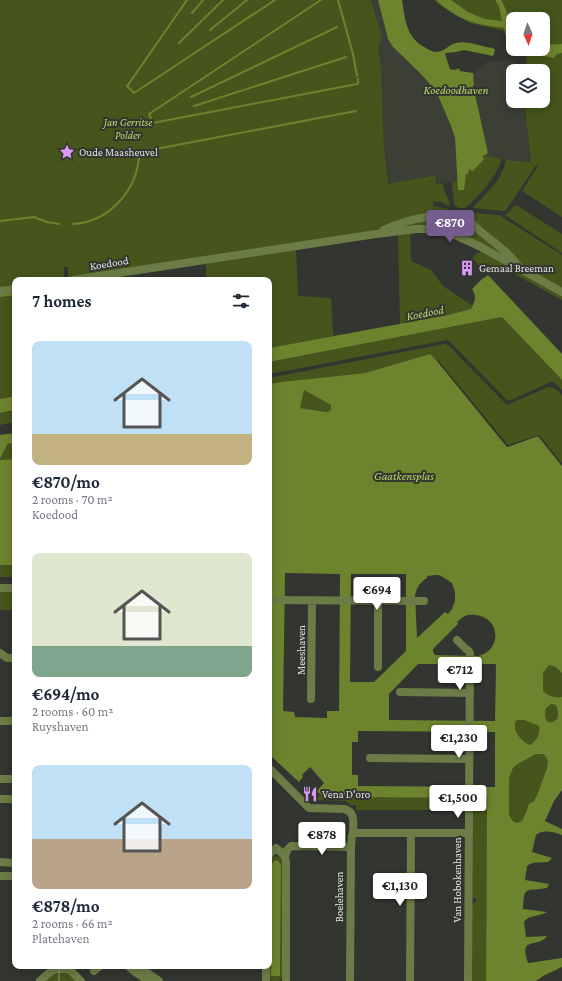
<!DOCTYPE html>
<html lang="en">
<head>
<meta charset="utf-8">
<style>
  body { margin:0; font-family:"Crimson Pro",serif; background:#f2f2f3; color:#1f2937; height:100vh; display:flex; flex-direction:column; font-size:15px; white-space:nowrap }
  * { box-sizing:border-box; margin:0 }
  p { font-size:13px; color:#747a83 }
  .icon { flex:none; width:22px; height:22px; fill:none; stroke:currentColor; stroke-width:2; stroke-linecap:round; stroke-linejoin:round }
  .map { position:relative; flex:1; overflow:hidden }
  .side { position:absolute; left:12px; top:277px; width:260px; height:692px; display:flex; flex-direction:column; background:#fff; border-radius:8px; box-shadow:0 2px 10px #0003 }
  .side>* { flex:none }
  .needle { width:26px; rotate:177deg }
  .fabs { position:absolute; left:506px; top:12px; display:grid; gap:8px }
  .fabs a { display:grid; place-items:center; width:44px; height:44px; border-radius:8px; background:#fff; box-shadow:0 2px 10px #0003; font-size:20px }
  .price { position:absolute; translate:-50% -34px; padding:0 9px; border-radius:4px; background:#fff; color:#222; font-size:13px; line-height:26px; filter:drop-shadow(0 1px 2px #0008) }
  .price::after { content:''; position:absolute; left:50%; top:24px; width:12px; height:9px; margin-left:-6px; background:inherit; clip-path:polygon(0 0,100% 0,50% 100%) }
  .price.current { background:#745c8d; color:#fff }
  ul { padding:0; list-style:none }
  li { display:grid; align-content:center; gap:8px; height:212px; padding:0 20px }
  li span { display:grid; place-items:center; height:124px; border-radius:8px; color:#555 }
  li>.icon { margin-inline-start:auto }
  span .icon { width:72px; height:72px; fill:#fffc; stroke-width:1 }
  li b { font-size:17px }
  h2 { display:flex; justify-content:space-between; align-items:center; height:48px; padding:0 20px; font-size:17px }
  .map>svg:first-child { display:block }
  .built { fill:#3c3f35 }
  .green { fill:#45551b; fill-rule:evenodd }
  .water { fill:#6c842d; fill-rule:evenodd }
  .pier { fill:#333530 }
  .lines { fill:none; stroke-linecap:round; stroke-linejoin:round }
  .stream { stroke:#6c842d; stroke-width:2 }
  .minor { stroke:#6b7c46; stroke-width:8 }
  .tram { stroke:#92938f; stroke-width:1 }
  .labels { text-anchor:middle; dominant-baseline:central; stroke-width:4; stroke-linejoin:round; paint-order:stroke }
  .park-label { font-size:11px; font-style:italic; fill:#bbdc6a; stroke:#333530 }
  .poi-label { font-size:11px; fill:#e1e2df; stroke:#333530; text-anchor:start }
  .street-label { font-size:11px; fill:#e1e2df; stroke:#333530 }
  .water-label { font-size:12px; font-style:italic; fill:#badb69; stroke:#333530 }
</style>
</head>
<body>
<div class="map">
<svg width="562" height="981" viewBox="0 0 562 981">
  <rect width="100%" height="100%" fill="#333530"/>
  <path class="built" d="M371 0H378L388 39 420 73 436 92 451 126 455 138 458 181 436 185 434 175 388 184 384 148 381 64 378 48 382 36Z
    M507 60 521 64V71H513V101H524L531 162 506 160 485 155 488 153 473 85 474 84 473 73 487 62Z"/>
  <path class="green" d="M0 0H371L382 36 378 48 381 64 384 148 388 184 435 175 436 184H443L444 190 450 203 449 206 446 205 442 202 433 201V202L438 203H433V206L449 209 444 213 386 228 374 231 68 278V267H64V279L58 280H15V287L0 289Z
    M434 0H562V217L522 191 538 166 537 164 506 210 503 211 473 208C476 203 482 199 486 194 495 185 504 172 506 160L531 162 524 101H543V71H521V64L527 63 526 54H516L512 52 505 31 470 23 439 5ZM513 19H543V49H513Z
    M485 155 502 159C495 178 481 195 465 208H458L454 204 452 182 458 181V189L469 169 484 159 481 156Z
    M516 205 562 234V253L505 215Z
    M473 213 499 215 562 255V288L525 268 514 256 472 219V215Z
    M457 218 461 219 511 258 453 232 390 230 417 220Z
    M410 232 411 261 431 270 443 286 473 306 471 309 448 315 400 324 398 233Z
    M296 248 298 296 331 298 333 331 334 336 269 348V280H206V261Z
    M483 251 562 294V300L514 274 494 267H482L479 266 472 258 476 254Z
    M15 291V396L0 399V294Z
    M502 317 562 380V390L553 381 511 400H507L448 340 269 374V362Z
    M444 344H446L449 346 507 405 548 387C555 387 558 391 562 395V466L538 436 507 447 430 354 365 373 281 382 269 384V378Z
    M304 390 331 405V409L330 411 326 412 300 408Z
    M15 410V422L0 425V413Z
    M8 443 15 445V459L0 460Z
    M0 565H15V577H0Z
    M0 591H15V610H1L0 609Z
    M549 665 556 667 562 673V697C553 698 549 696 543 691V673Z
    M551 704 556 705 558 712V718C555 721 552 723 548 722 544 718 545 713 546 708Z
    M517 720H524L539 726C541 733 536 742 530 745 522 741 510 729 517 720Z
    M536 754H543L546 757 548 762 547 768 537 795 534 801 525 811 522 821 517 823 513 821 509 815V778L513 768 516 765Z
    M320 795 323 797 464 798V810H356V805H350L346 801 315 800Z
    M473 806H487L486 981H471L472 904 476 902V898H473L472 896Z
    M277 856 283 858 282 977 279 981H272L269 977V862L271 858ZM278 860 281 865 280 975 271 976 272 864Z
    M54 972H68L77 981H44Z"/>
  <path class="water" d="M378 0H402C405 19 406 38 426 48 429 50 433 52 437 52 447 51 448 44 456 43 468 40 481 47 493 48L495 50 493 56 464 50 456 52 446 53 445 54 450 69 455 70 459 68 460 71 473 73 474 85H473L488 153 485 155 482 156 484 159 473 171 469 169 468 174H466L464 190H458L455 138 451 126 436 91 420 73 393 47 388 39Z
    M436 0H451L468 12 477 16 485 19 502 21 499 6 495 0H501C511 19 513 28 513 49H543V45L562 44V53L557 54 554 58 530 53C524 50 516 51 509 49L504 28C474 24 459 21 436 0Z
    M488 275 562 354V380L502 317 269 362V348L448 315 471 309C475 301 477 297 472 289L483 278H484Z
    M430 354 437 361 507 447 538 436 562 466V673L556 667 549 665 543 673V691C549 696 553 698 562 697V790L554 801 545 821 562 829V835C554 832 542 829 536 835L532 852 552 858 548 862C541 863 532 861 527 866L525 880 549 884 547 888C526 892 524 884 523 909L547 912C540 917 529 914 524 922L526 937 547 936C538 949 518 935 528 963H529L562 958V967L543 976 536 981H486L487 798 323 797 317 791 324 783 310 767 302 775 303 777 299 782 272 757V576L269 573V384L281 382 365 373ZM304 390 331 405V409L330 411 326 412 300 408ZM285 573 340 574 339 711H327V718L295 717 294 712 283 711ZM351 574H406V651L374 682H350ZM436 575H439L446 579 452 583 455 592V601L452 609 448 614 445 612 417 638 415 595 417 589 419 585 424 580 427 578V576ZM468 615C501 612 504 650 478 656L435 655 433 652V649L458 624 457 622 463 617ZM418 664H495L496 665 495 721 389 720V694ZM551 704 556 705 558 712V718C555 721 552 723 548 722 544 718 545 713 546 708ZM517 720H524L539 726C541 733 536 742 530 745 522 742 510 729 517 720ZM358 731 495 732V787L358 786V775H352V742H358ZM536 754H543L546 757 548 762 547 768 537 795 534 801 529 804 522 821 517 823 513 821 509 815V778L513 768 516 765Z
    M15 396V410L0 413V399Z
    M15 433V445L8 443 0 459V435Z
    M15 459V565H0V460Z
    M278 860 281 865 280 976H271L272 864 274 861Z"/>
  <path class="pier" d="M436 357 438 360 508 445 539 435 562 463V466L538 436 507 447 437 361 438 360Z"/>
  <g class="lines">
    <path class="stream" d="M187 0 128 85 127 86 134 93 275 0
      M321 0 149 114 153 123 357 84 358 83V79
      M338 0 353 54 357 76
      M192 13 203 0
      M210 30 247 0
      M179 43 223 0
      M191 97 337 27
      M194 106 346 57
      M0 221 34 217 47 222 59 224
      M73 224C109 222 138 190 139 154L140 152 356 111
      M0 296 15 294"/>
    <path class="minor" d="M384 230C397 224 412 219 427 217 438 216 448 216 459 214 467 218 472 224 479 230 493 242 508 251 519 267
      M73 280 376 234 416 229H432L453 234 479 246 562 292
      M0 291 15 289
      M0 588H15
      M269 600 424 601
      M457 640 466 649 469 651 470 653 468 981
      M0 653 7 658H15
      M378 667V601
      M400 692 470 693
      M311 699 312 601
      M0 721H15
      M370 758 469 759
      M269 768 309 808 344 809C356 812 353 823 353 833
      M0 779H15
      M0 799H15
      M269 855 276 848 285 856 286 862V981
      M285 856 287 850 291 846 351 847
      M0 862 15 863
      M0 876H15
      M128 966 135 972 149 981
      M138 966 159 981
      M94 971 99 967
      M40 981C51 971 54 966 70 970L81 981
      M266 981V966
      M350 981 351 847 352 835 353 833H468
      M410 981 411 833"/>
    <path class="tram" d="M59 981V966"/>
  </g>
  <defs>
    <g id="sight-bare" transform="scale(1.2)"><path d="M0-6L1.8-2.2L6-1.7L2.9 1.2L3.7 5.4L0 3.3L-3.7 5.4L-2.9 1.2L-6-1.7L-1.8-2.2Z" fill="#db9af6" stroke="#333530" stroke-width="2.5" paint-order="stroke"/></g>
    <g id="building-bare" transform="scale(1.2)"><path d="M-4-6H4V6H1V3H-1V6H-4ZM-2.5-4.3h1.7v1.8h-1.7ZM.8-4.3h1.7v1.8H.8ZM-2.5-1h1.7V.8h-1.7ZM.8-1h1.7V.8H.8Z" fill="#db9af6" stroke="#333530" stroke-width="2.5" paint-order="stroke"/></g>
    <g id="restaurant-bare" transform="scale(1.2)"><path d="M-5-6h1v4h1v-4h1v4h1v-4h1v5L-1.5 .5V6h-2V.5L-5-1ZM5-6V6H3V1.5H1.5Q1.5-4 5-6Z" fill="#db9af6" stroke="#333530" stroke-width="2.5" paint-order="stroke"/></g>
  </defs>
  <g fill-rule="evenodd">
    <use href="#sight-bare" x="67" y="152"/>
    <use href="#building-bare" x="467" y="268"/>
    <use href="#restaurant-bare" x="310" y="794"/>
  </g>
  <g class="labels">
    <g class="park-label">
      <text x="128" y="122">Jan Gerritse<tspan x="128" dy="13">Polder</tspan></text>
    </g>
    <g class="poi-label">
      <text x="79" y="152">Oude Maasheuvel</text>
      <text x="479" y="268">Gemaal Breeman</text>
      <text x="322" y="794">Vena D'oro</text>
    </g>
    <g class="street-label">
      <text transform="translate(109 263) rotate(-9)">Koedood</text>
      <text transform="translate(301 650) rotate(-90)">Meeshaven</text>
      <text transform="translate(457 880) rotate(-90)">Van Hobokenhaven</text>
      <text transform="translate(339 897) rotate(-90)">Boelehaven</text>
    </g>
    <g class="water-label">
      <text x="456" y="90">Koedoodhaven</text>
      <text transform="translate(425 313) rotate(-11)">Koedood</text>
      <text x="404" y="476">Gaatkensplas</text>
    </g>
  </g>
</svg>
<div class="fabs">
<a><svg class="needle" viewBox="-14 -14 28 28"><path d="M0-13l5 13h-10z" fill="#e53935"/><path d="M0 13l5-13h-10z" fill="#747a83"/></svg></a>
<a><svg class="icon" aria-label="layers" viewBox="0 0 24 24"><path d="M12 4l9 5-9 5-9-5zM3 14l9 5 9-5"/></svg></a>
</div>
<b class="price current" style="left:450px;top:244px">€870</b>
<b class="price" style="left:377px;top:611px">€694</b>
<b class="price" style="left:460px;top:691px">€712</b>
<b class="price" style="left:459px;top:759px">€1,230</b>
<b class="price" style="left:458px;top:819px">€1,500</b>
<b class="price" style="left:322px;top:856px">€878</b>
<b class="price" style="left:400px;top:907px">€1,130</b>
<section class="side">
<h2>7 homes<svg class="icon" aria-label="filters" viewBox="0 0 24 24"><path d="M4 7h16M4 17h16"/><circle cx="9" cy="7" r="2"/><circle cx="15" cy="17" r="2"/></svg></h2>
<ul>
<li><span style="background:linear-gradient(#bfe0f5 75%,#c2b280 0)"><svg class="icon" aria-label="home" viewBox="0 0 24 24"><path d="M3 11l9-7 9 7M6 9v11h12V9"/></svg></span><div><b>€870/mo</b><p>2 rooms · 70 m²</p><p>Koedood</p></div></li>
<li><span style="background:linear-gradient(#dfe7d0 75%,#7fa58c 0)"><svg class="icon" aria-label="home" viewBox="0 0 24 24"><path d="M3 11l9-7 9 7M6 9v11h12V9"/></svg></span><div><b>€694/mo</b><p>2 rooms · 60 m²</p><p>Ruyshaven</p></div></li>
<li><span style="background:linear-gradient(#bfe0f5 60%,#b9a48a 0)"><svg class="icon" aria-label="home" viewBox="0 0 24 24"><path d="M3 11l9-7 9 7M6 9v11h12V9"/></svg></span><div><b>€878/mo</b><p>2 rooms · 66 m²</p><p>Platehaven</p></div></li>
</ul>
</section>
</div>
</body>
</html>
